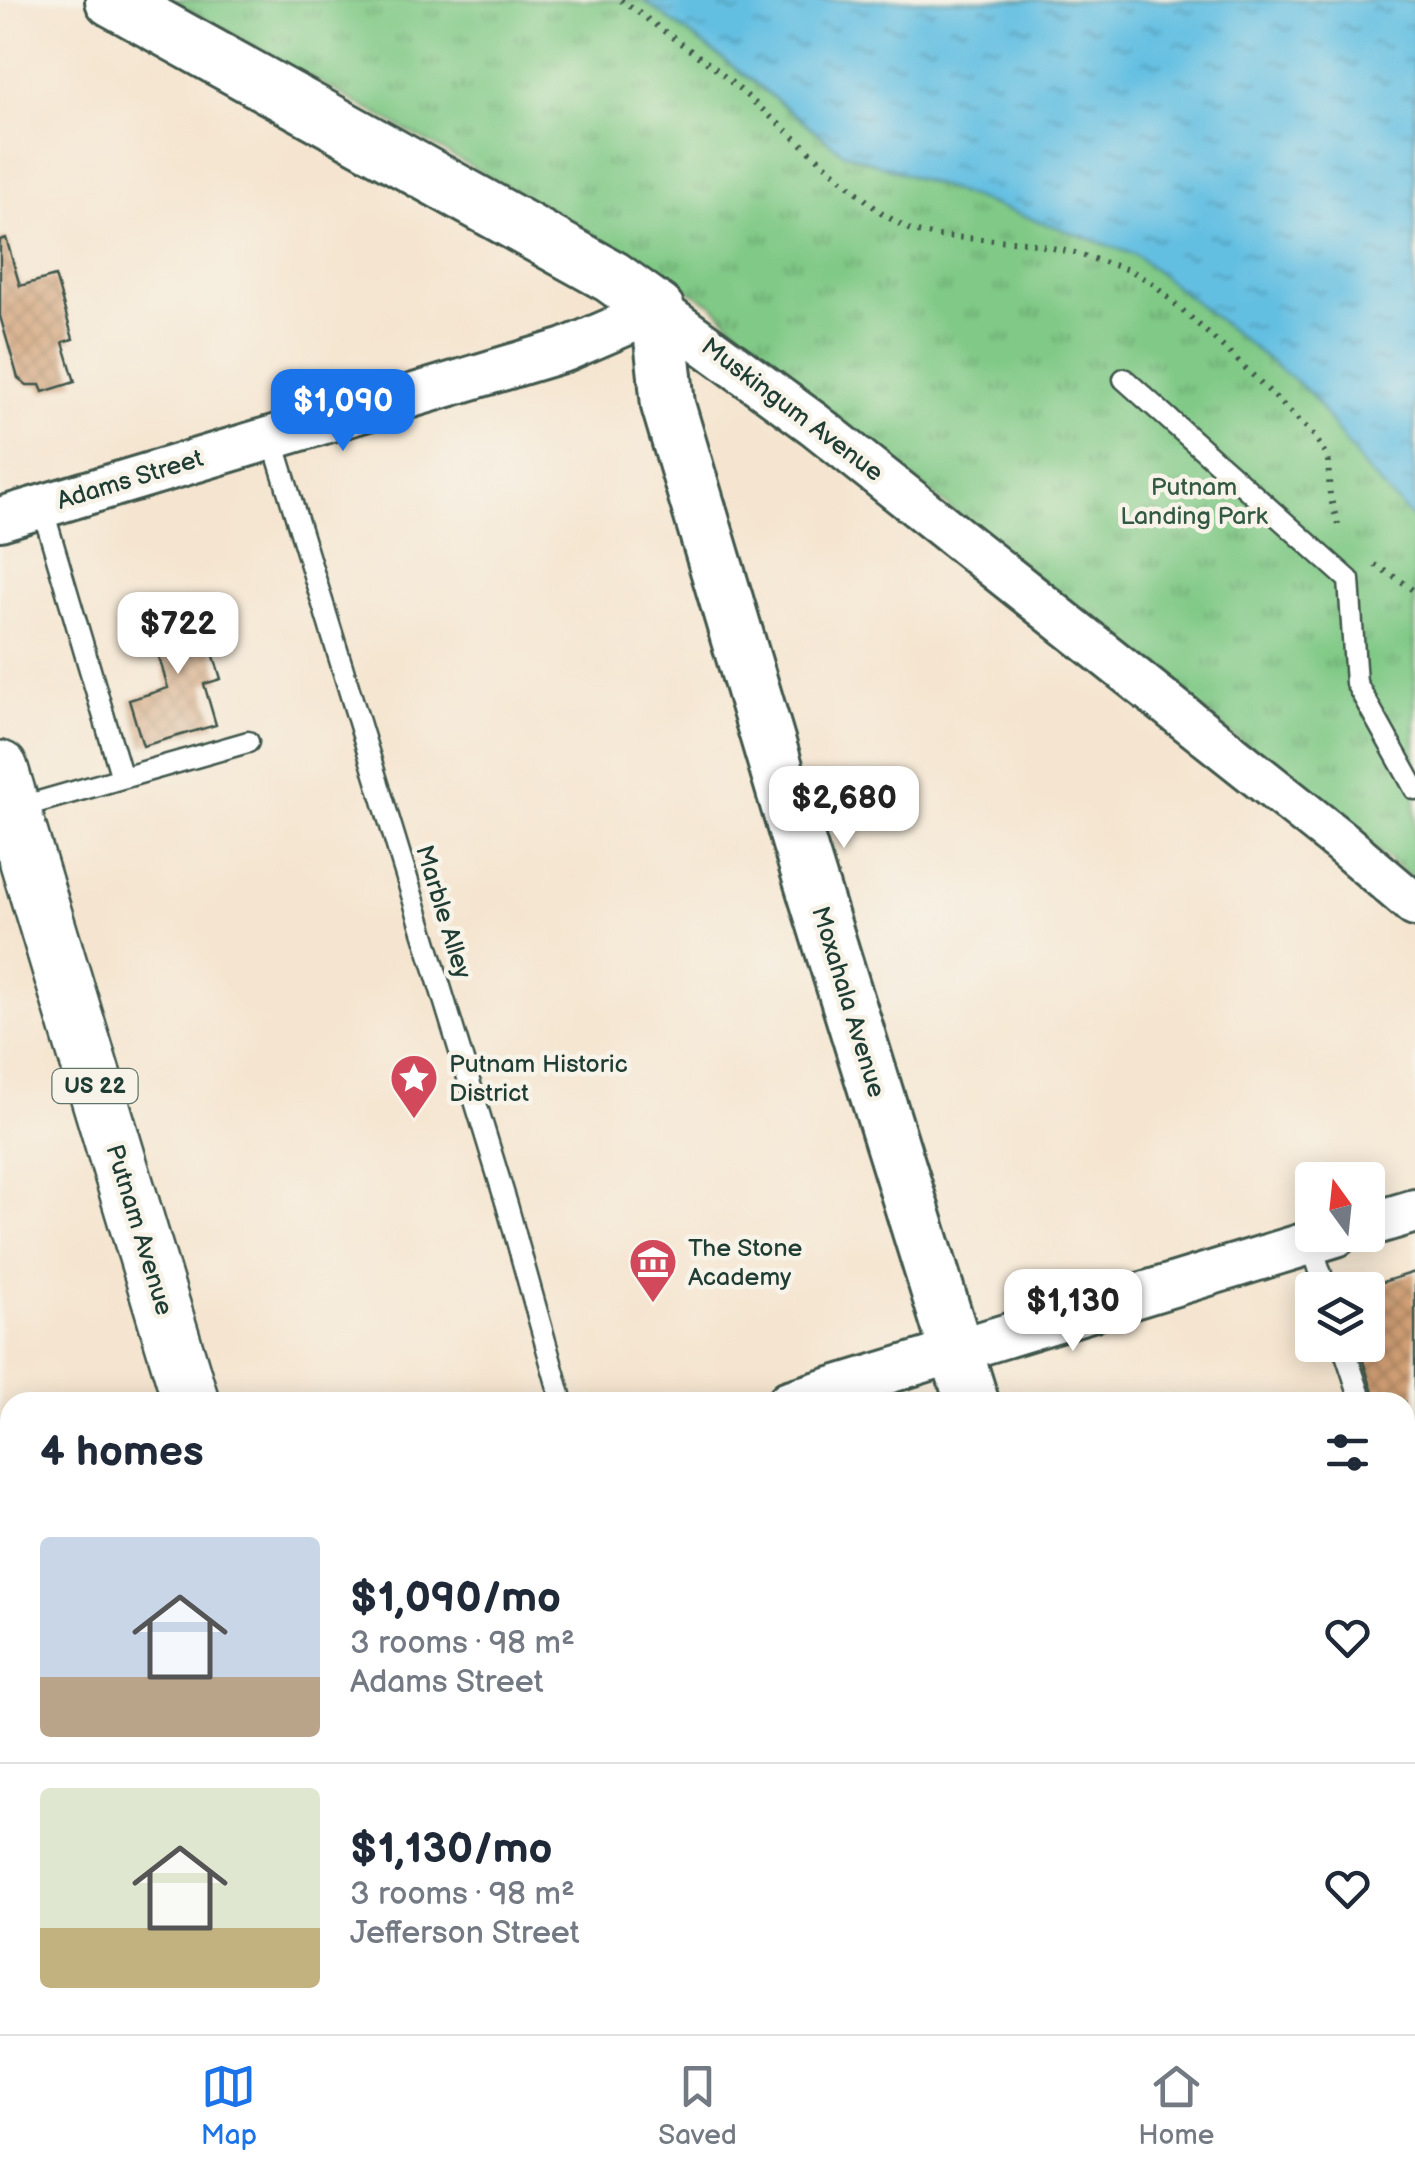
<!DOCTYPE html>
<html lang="en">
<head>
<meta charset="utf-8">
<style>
  body { margin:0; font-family:"Balsamiq Sans",sans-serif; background:#f2f2f3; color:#1f2937; height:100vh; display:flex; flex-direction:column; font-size:38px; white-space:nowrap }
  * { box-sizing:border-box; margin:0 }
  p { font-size:32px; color:#747a83 }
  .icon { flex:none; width:55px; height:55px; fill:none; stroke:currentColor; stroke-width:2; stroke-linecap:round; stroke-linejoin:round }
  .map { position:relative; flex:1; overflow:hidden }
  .side { position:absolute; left:0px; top:1392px; width:1415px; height:642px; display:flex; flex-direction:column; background:#fff; border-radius:30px 30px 0 0; box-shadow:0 5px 25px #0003 }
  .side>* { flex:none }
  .needle { width:65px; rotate:345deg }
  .buttons { position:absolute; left:1295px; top:1162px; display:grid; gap:20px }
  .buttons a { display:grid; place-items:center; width:90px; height:90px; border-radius:10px; background:#fff; box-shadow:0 5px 25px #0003; font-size:50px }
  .price { position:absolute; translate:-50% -85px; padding:0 22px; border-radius:20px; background:#fff; color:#222; font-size:32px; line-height:65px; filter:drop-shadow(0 2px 5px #0008) }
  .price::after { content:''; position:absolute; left:50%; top:60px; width:30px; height:22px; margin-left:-15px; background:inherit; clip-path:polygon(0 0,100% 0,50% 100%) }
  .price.active { background:#1a73e8; color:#fff }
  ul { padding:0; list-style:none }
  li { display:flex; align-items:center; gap:30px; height:250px; padding:0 40px }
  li+li { border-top:2px solid #e0e1e3 }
  li span { display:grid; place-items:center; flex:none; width:280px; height:200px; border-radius:10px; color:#555 }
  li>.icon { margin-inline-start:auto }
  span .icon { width:120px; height:120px; fill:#fffc; stroke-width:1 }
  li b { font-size:42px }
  h2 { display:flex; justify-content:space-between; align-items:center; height:120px; padding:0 40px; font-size:42px }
  .tabs { display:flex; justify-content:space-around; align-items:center; height:140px; border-top:2px solid #e0e1e3; background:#fff; font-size:28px; color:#747a83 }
  .tabs a { display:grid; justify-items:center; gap:5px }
  .tabs .active { color:#1a73e8 }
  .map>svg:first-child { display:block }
  .park { fill:url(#park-tufts); stroke:#50835d; stroke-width:2.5 }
  .water { fill:url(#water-ripples); stroke:#427e8b; stroke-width:2.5 }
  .building { fill:url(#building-cross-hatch) }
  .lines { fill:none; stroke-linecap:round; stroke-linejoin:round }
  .service-casing { stroke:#3f564b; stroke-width:25 }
  .minor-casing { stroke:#3f564b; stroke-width:48 }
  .tertiary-casing { stroke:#3f564b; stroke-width:58 }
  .primary-casing { stroke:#3f564b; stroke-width:60 }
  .path { stroke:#3f564b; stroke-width:6; stroke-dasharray:2.5 8; stroke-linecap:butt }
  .service { stroke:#fff; stroke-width:20 }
  .minor { stroke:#fff; stroke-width:42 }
  .tertiary { stroke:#fff; stroke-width:52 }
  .primary { stroke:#fff; stroke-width:55 }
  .labels { text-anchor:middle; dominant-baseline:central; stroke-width:9; stroke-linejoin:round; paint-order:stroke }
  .shield { fill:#f7f3e8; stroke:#60746a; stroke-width:2.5 }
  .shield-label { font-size:22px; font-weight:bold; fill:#1f3d34 }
  .street-label { font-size:25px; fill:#1f3d34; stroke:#f7f3e8 }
  .park-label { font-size:25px; fill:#325944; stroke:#f7f3e8 }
  .poi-label { font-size:25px; fill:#1f3d34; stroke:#f7f3e8; text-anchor:start }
</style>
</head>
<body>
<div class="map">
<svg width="1415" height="2034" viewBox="0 0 1415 2034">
  <defs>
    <pattern id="park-tufts" width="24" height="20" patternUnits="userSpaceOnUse" patternTransform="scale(2.5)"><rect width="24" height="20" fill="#80c986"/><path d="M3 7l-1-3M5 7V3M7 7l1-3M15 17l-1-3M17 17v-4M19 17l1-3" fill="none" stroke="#68a46e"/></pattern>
    <pattern id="water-ripples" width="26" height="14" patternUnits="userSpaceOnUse" patternTransform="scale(2.5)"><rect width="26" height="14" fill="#64bfe2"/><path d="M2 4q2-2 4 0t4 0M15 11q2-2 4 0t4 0" fill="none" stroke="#529cb8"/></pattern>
    <pattern id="building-cross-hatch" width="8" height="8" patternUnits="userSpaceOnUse" patternTransform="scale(2.5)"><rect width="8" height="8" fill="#d19f74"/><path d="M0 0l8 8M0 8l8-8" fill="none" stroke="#a98360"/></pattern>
  </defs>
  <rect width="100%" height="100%" fill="#f7f3e8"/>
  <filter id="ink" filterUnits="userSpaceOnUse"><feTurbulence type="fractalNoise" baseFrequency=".01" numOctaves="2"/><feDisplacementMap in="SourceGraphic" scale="20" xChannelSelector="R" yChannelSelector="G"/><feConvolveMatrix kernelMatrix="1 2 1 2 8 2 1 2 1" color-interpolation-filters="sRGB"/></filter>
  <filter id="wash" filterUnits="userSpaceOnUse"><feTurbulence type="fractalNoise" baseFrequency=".0048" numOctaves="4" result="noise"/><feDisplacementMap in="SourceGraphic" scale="40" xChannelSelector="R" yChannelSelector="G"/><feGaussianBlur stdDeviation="2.25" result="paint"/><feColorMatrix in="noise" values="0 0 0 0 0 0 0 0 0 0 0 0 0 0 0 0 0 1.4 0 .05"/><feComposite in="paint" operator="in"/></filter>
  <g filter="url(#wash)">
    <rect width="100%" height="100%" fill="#f5e5d0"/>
    <path class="park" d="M171 0H643L750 79 842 152 1136 255 1310 393 1365 468 1415 521V881L779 371 712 304 580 227Z"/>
    <path class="water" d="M643 0H1415V521L1365 469 1310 393 1136 255 842 152 750 79Z"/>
    <g id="blocks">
      <path class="building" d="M6 238 20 286 55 276 73 339 63 342 75 382 43 392 40 385H27L18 378 0 316V240Z
        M197 601 221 679 204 684 216 725 143 746 129 700 168 688 147 615Z
        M1415 1272V1528H1414L1405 1498V1402H1376L1358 1345H1368V1290L1360 1289Z
        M43 2025H148V2026L140 2028 141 2034H46Z
        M204 2025H281V2028L287 2029V2034H207Z"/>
    </g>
  </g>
  <g filter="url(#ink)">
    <use href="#blocks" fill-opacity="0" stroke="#3f564b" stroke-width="2.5"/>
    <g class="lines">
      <g class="service-casing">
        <path id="service" d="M1124 379 1349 580 1356 683 1415 789
          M272 438 507 1205 562 1402
          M42 507 122 778
          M14 809 248 742
          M1311 1243 1326 1290
          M1343 1345 1362 1402
          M0 1500 10 1497
          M1405 1541 1415 1573
          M766 2025 769 2034"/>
      </g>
      <g class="minor-casing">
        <path id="minor" d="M0 519 565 350 658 310 814 424 1341 842 1415 905
          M1368 1225 1415 1211
          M789 1402 1336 1235
          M0 1643 10 1640"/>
      </g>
      <g class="tertiary-casing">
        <path id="tertiary" d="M112 0 612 277 658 310 668 405 796 834 972 1402
          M1163 2025 1166 2034"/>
      </g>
      <g class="primary-casing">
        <path id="primary" d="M0 769 191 1402
          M378 2025 381 2034"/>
      </g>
      <path class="path" d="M621 0 716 69 881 213 912 231 937 236 1025 242 1075 253 1132 271 1152 283 1230 353 1315 436 1328 460 1330 496 1339 529
        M1375 565 1404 583 1415 592"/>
      <use href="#service" class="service"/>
      <use href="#minor" class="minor"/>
      <use href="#tertiary" class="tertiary"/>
      <use href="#primary" class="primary"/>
    </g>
  </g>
  <defs>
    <g id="sight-pin" transform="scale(2.5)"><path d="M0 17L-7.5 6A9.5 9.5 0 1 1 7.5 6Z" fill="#d1495b" stroke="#f7f3e8"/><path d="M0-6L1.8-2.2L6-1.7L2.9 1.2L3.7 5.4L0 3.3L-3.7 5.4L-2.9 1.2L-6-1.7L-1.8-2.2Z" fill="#fff"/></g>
    <g id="museum-pin" transform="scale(2.5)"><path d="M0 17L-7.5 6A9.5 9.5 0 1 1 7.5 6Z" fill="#d1495b" stroke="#f7f3e8"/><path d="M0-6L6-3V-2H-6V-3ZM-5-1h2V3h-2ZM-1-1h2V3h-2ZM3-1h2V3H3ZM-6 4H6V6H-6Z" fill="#fff"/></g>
  </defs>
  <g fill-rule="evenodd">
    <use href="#sight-pin" x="414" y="1078"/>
    <use href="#museum-pin" x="653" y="1262"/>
  </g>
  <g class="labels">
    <rect class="shield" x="52.5" y="1069" width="85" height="34" rx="8"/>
    <g class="shield-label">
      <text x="95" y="1086">US 22</text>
    </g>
    <g class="street-label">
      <text transform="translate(792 410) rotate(37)">Muskingum Avenue</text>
      <text transform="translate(130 480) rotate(-17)">Adams Street</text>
      <text transform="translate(443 912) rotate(73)">Marble Alley</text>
      <text transform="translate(848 1002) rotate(73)">Moxahala Avenue</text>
      <text transform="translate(139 1230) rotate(73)">Putnam Avenue</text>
    </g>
    <g class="park-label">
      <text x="1194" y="487">Putnam<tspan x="1194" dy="29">Landing Park</tspan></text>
    </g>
    <g class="poi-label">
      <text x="449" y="1064">Putnam Historic<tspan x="449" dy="29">District</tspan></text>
      <text x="688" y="1248">The Stone<tspan x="688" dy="29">Academy</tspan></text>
    </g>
  </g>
</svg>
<div class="buttons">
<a><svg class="needle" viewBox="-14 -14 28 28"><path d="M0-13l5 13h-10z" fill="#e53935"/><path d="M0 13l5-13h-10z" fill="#747a83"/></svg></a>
<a><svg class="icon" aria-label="layers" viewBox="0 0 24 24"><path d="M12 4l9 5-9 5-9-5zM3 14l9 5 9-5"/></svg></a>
</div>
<b class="price active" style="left:343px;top:454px">$1,090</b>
<b class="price" style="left:178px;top:677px">$722</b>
<b class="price" style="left:844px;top:851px">$2,680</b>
<b class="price" style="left:1073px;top:1354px">$1,130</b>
<section class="side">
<h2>4 homes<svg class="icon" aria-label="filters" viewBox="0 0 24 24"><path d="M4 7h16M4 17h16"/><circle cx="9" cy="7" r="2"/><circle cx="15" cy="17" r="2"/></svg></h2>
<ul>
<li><span style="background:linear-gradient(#c9d6e8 70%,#b9a48a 0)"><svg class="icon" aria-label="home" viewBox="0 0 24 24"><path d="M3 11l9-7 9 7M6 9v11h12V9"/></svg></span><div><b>$1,090/mo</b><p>3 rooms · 98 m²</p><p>Adams Street</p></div><svg class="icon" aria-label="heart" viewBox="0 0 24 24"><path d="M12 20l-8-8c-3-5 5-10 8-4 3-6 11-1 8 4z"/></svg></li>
<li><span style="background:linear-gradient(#dfe7d0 70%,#c2b280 0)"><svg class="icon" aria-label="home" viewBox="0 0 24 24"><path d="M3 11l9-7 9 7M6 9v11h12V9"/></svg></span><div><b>$1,130/mo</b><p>3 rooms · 98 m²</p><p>Jefferson Street</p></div><svg class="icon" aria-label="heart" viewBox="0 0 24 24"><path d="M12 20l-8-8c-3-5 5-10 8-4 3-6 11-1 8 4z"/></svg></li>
</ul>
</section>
</div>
<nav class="tabs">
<a class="active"><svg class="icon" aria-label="map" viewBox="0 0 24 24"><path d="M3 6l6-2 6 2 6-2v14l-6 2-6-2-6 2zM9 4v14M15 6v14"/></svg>Map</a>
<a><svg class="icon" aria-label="saved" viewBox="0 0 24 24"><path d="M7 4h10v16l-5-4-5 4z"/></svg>Saved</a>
<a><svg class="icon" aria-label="home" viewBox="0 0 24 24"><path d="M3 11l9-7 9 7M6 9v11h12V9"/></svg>Home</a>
</nav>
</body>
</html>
